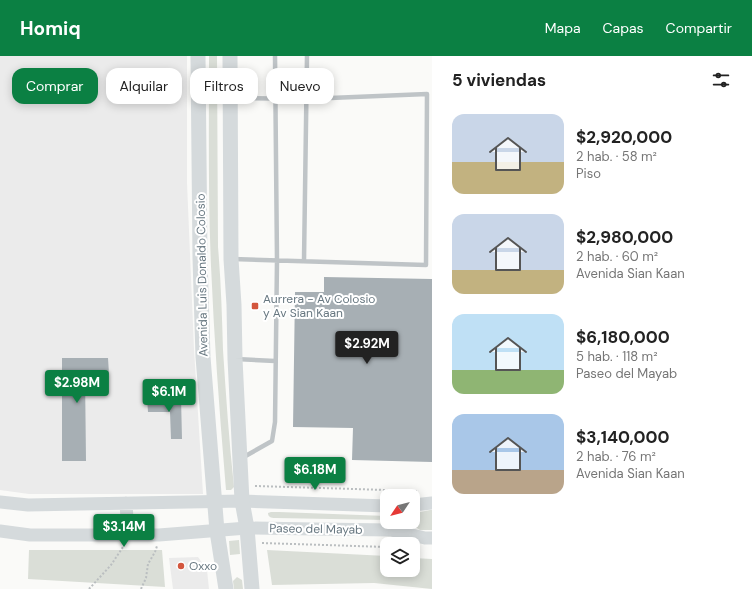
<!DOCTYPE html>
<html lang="es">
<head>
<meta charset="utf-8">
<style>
  body { margin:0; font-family:"DM Sans",sans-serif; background:#f6f6f6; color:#222; height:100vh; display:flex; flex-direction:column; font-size:15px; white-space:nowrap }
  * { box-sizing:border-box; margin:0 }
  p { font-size:13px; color:#767676 }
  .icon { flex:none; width:22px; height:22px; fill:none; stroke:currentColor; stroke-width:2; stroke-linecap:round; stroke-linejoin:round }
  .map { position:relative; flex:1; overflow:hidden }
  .panel { display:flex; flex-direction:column; background:#fff; width:320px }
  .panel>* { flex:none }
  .top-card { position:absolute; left:12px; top:12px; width:360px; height:36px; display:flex; gap:8px }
  .needle { width:26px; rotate:235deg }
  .buttons { position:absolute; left:380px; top:433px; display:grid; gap:8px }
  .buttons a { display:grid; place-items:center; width:40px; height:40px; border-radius:8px; background:#fff; box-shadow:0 2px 10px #0003; font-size:20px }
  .price { position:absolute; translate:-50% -34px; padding:0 9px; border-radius:4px; background:#0b8043; color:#fff; font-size:13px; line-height:26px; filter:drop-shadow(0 1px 2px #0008) }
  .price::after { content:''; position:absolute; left:50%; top:24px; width:12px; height:9px; margin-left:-6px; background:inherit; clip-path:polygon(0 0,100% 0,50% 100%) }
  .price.active { background:#222; color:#fff }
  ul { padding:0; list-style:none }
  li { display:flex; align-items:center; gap:12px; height:100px; padding:0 20px }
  li span { display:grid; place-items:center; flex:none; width:112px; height:80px; border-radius:12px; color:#555 }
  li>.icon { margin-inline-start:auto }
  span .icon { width:48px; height:48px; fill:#fffc; stroke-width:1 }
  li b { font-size:17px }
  h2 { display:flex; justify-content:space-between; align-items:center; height:48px; padding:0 20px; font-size:17px }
  .chip { padding:0 14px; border-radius:12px; background:#fff; box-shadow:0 2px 10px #0003; font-size:14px; line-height:36px }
  .chip.active { background:#0b8043; color:#fff }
  header { display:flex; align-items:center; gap:24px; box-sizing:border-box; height:56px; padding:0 20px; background:#0b8043; color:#fff }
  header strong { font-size:19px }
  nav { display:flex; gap:22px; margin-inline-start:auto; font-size:14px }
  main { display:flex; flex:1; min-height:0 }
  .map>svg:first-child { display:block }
  .built { fill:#ebebeb }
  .green { fill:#daded7 }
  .building { fill:#a7afb4 }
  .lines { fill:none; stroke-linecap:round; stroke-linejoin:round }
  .path { stroke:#babec0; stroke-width:2; stroke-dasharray:2 2; stroke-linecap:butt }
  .lane { stroke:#bfc4c7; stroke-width:4.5 }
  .secondary { stroke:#d5dadc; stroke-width:13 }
  .primary { stroke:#d5dadc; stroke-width:15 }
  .poi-dot { fill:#d3563e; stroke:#fff; stroke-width:1.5 }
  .labels { text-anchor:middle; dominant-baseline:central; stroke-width:4; stroke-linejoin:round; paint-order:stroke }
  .street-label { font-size:12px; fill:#677780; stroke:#fff }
  .poi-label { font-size:12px; fill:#677780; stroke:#fff; text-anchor:start }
</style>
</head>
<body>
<header>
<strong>Homiq</strong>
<nav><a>Mapa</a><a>Capas</a><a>Compartir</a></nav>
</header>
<main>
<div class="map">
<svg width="432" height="533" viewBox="0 0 432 533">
  <rect width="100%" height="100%" fill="#fafaf8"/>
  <path class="built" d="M0 0H187V127L194 293 203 438H29L0 434Z
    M198 501 207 514 209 533H173L169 502Z"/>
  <path class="green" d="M209 0H217L218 191C221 225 222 260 223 294 226 340 229 385 234 431L231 434H226L225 422C219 351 214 280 211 210 208 140 209 70 209 0Z
    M430 454H432V474H420L412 469 399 466H413V459L420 456Z
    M271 456H279L387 460V464L275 462C271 462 268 461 268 457Z
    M239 484 240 498 230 499 229 485Z
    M29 494H162L165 531 28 523Z
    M267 494 387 500V514H413V502L432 503V533L374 527 272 529Z
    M237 521 242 524 243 533H234L233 525Z"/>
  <path class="building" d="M324 221 432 223V406L352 404 353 372 293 371 295 236H324Z
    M62 302H108L109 318H85L86 405H62Z
    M181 341 182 383H171L170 356H148L147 342Z"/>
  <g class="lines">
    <path class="path" d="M255 430 419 435
      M393 438 407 439
      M262 487 387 491
      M89 533 111 509 123 491
      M141 533 146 522 148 508 155 496 157 490"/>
    <path class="lane" d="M233 203 426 209 427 38 306 43 233 42
      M304 205 307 0
      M236 303 275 305
      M242 402 272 385 275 366 277 204 275 0"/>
    <path class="secondary" d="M0 446 28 449 242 445 387 450
      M126 447 128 479
      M413 449 432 447
      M0 475 30 479H159L247 472 315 473 391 474 425 482H432"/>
    <path class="primary" d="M198 0 200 202 203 301 217 475 226 533
      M230 0 231 203 234 249 235 303 242 445 247 472 252 533"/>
  </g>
  <g class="poi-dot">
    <rect x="251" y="246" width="8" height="8" rx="2"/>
    <circle cx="181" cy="510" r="4"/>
  </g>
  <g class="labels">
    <g class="street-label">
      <text transform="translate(202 219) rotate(-91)">Avenida Luis Donaldo Colosio</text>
      <text transform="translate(316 473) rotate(1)">Paseo del Mayab</text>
    </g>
    <g class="poi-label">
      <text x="263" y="243">Aurrera - Av Colosio<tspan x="263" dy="14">y Av Sian Kaan</tspan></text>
      <text x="189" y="510">Oxxo</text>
    </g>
  </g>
</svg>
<div class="buttons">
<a><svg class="needle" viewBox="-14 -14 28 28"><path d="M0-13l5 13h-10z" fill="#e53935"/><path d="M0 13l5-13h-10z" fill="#767676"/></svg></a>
<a><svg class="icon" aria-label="layers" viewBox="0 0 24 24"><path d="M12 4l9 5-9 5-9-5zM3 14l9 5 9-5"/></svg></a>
</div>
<b class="price active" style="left:367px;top:309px">$2.92M</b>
<b class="price" style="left:77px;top:348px">$2.98M</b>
<b class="price" style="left:169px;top:357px">$6.1M</b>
<b class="price" style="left:315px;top:435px">$6.18M</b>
<b class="price" style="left:124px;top:492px">$3.14M</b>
<div class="top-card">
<a class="chip active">Comprar</a>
<a class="chip">Alquilar</a>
<a class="chip">Filtros</a>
<a class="chip">Nuevo</a>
</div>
</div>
<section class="panel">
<h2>5 viviendas<svg class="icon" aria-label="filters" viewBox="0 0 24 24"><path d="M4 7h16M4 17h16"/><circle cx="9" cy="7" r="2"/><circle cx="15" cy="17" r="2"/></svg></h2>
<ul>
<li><span style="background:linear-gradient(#c9d6e8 60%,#c2b280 0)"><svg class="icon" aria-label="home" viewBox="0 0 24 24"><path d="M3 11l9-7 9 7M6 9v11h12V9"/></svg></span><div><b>$2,920,000</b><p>2 hab. · 58 m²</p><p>Piso</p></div></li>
<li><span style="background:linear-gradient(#c9d6e8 70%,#c2b280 0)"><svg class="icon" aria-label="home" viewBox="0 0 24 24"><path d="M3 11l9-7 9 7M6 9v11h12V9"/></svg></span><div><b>$2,980,000</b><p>2 hab. · 60 m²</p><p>Avenida Sian Kaan</p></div></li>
<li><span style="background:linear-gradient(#bfe0f5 70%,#8fb573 0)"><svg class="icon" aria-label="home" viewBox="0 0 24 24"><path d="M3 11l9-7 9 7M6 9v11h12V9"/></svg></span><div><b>$6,180,000</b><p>5 hab. · 118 m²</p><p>Paseo del Mayab</p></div></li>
<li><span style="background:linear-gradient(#a9c7e8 70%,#b9a48a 0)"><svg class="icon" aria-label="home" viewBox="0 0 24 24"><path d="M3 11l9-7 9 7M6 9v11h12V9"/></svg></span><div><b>$3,140,000</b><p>2 hab. · 76 m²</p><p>Avenida Sian Kaan</p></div></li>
</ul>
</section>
</main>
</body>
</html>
